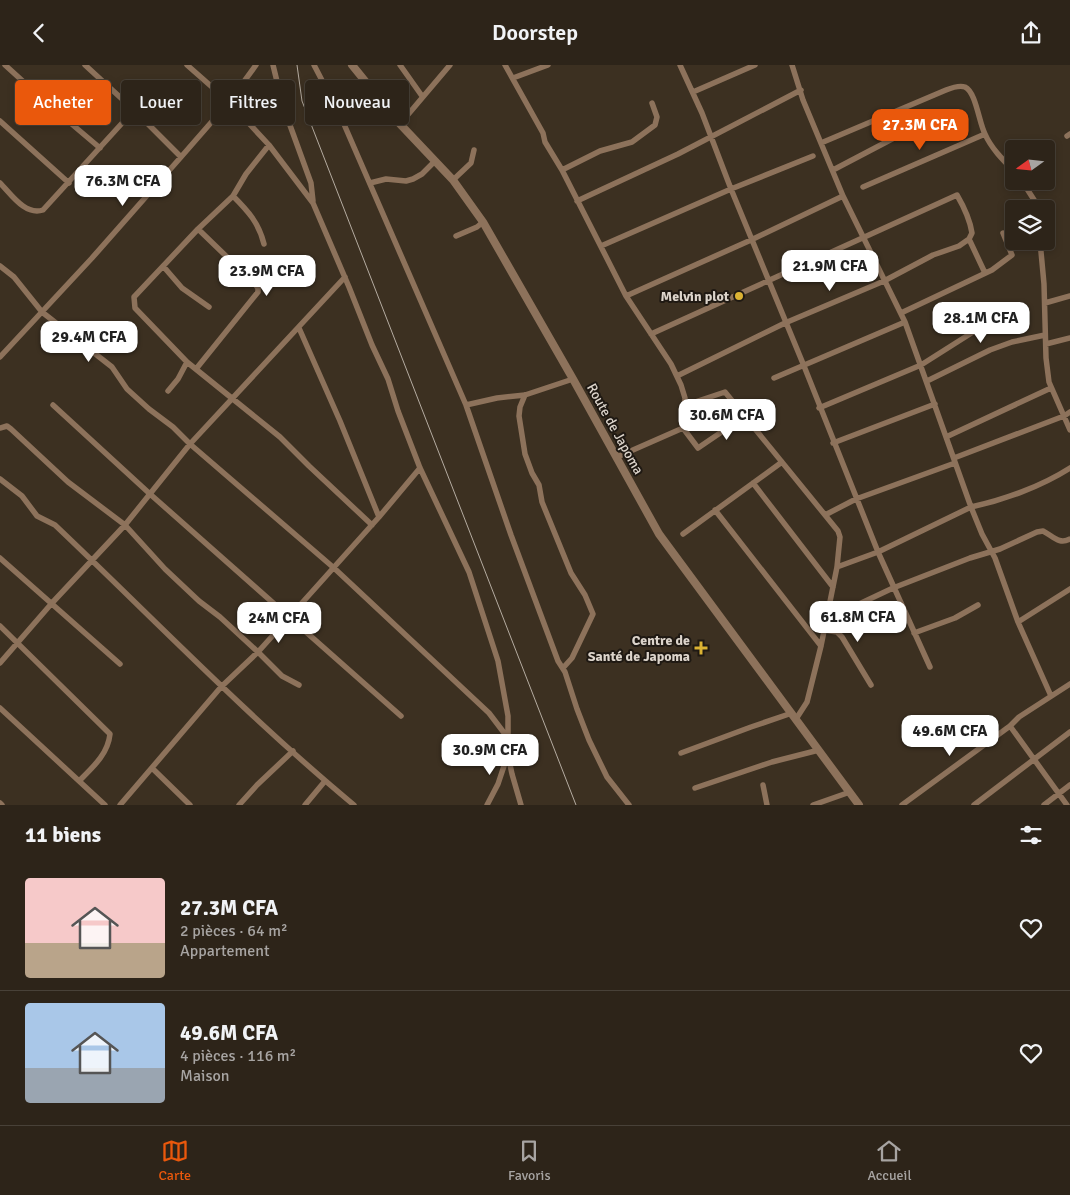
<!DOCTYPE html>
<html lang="fr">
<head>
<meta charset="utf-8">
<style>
  body { margin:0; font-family:Signika,sans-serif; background:#393026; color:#f1f3f6; height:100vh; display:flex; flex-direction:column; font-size:19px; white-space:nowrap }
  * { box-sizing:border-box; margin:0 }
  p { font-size:16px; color:#a7a4a2 }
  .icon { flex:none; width:28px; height:28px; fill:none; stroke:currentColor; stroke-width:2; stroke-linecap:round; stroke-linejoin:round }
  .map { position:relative; height:740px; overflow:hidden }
  .sheet { display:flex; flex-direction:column; background:#2d2419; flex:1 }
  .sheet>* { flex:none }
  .top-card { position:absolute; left:15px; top:15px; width:500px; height:45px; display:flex; gap:10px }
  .needle { width:32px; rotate:255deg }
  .tools { position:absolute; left:1005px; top:75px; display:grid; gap:10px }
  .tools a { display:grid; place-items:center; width:50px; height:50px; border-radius:5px; background:#2d2419; box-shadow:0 2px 8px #0003,0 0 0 1px #484138; font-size:25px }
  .price { position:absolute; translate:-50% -42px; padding:0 11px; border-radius:10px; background:#fff; color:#222; font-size:16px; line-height:32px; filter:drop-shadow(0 1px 2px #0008) }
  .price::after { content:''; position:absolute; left:50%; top:30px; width:15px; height:11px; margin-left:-8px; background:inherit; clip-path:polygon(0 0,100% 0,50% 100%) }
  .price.on { background:#ea580c; color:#fff }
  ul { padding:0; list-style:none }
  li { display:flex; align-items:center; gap:15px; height:125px; padding:0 25px }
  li+li { border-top:1px solid #484138 }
  li span { display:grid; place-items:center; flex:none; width:140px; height:100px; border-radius:5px; color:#555 }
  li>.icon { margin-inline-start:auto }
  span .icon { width:60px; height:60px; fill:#fffc; stroke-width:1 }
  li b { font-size:21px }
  h2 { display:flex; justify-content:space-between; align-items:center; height:60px; padding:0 25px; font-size:21px }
  .chip { padding:0 18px; border-radius:5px; background:#2d2419; box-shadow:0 2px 8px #0003,0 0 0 1px #484138; font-size:18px; line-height:45px }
  .chip.on { background:#ea580c; color:#fff }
  header { display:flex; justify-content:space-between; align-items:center; height:65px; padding:0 25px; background:#2d2419; font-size:22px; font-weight:600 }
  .tab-bar { display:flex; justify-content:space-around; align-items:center; height:70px; border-top:1px solid #484138; background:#2d2419; font-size:14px; color:#a7a4a2 }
  .tab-bar a { display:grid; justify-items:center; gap:2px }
  .tab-bar .on { color:#ea580c }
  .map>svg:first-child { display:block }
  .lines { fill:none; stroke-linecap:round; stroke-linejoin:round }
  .minor { stroke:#8d725b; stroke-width:5.5 }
  .tertiary { stroke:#8d725b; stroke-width:8 }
  .rail { stroke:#b5aca1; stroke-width:1 }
  .poi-dot { fill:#dbb233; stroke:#1f1913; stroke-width:2 }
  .labels { text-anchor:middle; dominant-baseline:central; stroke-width:4; stroke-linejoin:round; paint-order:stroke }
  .poi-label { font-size:14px; font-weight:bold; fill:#dcd4cb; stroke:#1f1913; text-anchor:end }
  .street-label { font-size:14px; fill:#dcd4cb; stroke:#1f1913 }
</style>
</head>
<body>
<header><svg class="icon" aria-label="back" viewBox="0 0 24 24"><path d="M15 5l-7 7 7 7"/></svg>Doorstep<svg class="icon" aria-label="share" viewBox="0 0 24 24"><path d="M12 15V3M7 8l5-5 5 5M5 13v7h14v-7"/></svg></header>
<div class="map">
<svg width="1070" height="740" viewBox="0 0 1070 740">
  <rect width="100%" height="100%" fill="#3c3021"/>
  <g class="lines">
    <path class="minor" d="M5 0 48 39 100 83
      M85 0 134 45 181 92
      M187 0 229 37 269 80 313 138 349 222 372 280 388 314 398 346 420 403 469 507 498 596 508 651V690L512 709 521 740
      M273 0 283 41 311 118 313 136
      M314 0 340 50 466 340 511 470 558 596 565 607 577 644 589 675 607 712 629 740
      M400 0 422 31
      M505 0 543 68 545 77 562 105 626 231 671 299 681 320 685 333 683 363 698 383 745 351
      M680 0 702 48 731 124 804 301 878 487 930 602
      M792 0 803 35 843 131 905 257 971 442 982 469 995 493 1018 557 1051 631
      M513 13 548 0
      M693 27 755 0
      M0 56 69 118
      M400 59 450 0
      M1067 71 1070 69
      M821 78 946 25C951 23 959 20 965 22 976 27 979 58 985 69 991 83 1003 95 1014 106
      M269 80 246 109 233 131 198 164 134 232 135 243 187 297 280 372 309 401 372 460
      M562 105 600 86 632 77 655 60 657 52 652 38
      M833 105 894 73
      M453 115 471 98 474 85
      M1022 116 1036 138 1037 144
      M0 118C11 129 25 151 43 145L134 45
      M370 118 386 114 406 116 413 114 422 109 435 96
      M863 122 985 69
      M233 131C248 146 259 158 264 179
      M577 136 678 89 801 25
      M456 171 477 162 483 157
      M969 174 985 208
      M1040 176 1044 219 1046 293 1049 317 1070 365
      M601 181 731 124 813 91
      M0 201 14 212 42 247 112 302 127 324 149 344 173 362 190 379 334 503 489 648 508 673
      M163 201 182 223 209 242
      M626 231 751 175 843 131
      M1045 238 1070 231
      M901 248 992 205 1012 190 1003 168
      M299 263 340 356 379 452
      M651 269 957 130C964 142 970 155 972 168L969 174 959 181 933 190 884 216 785 258 677 311
      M1046 279 1070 273
      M0 292 92 193 181 92 229 37 256 0
      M196 304 258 227V223L255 219 198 164
      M774 313 905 257
      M927 316 990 285 1012 277 1045 270
      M168 326 178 314 187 297
      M525 330 520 342 519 351 525 389 532 408 539 420 542 437 571 508 585 530 593 549 572 593 563 603
      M53 340 150 429 401 651
      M466 340 497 333 525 330 573 314
      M683 341 725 327 838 466 840 472 837 502 821 581 807 637 796 654
      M819 343 921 300 1003 248
      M0 363 7 361 11 364 68 417 125 460 165 504 199 536 220 552 258 587 282 611 299 620
      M946 372 1051 323
      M833 378 935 339
      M617 392 683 363
      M954 393 1064 351 1070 347
      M0 414 22 431 37 451 55 460C154 554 249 653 354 740
      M753 418 833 522
      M715 445 821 581
      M825 450 856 434 955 398
      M683 469 782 397
      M0 493 120 599
      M837 502 878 487 971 442C1004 435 1042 421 1070 403
      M827 551 857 540 893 523 970 493 1000 484 1037 467 1043 466C1053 471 1059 480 1070 474
      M1018 557 1070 524
      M0 561 110 669C108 689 93 702 79 716
      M824 565 837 567 842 572 871 620
      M914 568 955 553 978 540
      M0 598 52 538 125 460 190 379 345 212
      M0 643 105 740
      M1010 661 1067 740
      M681 688 751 662 792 648
      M152 703 190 740
      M763 720 767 740
      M695 723 772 697 819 685
      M0 738 2 740
      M120 740 221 622 258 587 379 452 420 403
      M239 740 257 720 293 686
      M305 740 325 716
      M487 740 498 719 507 692
      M813 740 850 727
      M902 740 1010 661 1019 652 1070 619
      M974 740 1070 667
      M1044 740 1070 720"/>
    <path class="tertiary" d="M352 0 400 59 453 115 483 157 573 314 659 469 859 740"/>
    <path class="rail" d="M297 0 302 36 576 740"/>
  </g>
  <g class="poi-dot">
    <circle cx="739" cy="231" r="5"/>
    <path d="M698.5 575.5h5v5h5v5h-5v5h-5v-5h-5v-5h5z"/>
  </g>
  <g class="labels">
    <g class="poi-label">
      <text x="729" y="231">Melvin plot</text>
      <text x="690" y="575">Centre de<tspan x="690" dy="16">Santé de Japoma</tspan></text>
    </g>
    <g class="street-label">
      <text transform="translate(615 364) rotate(61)">Route de Japoma</text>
    </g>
  </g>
</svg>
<div class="tools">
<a><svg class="needle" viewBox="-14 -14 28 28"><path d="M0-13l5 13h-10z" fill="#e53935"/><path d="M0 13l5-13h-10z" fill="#a7a4a2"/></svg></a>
<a><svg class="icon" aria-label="layers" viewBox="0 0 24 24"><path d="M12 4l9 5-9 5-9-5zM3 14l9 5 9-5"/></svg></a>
</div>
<b class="price on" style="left:920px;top:86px">27.3M CFA</b>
<b class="price" style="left:123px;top:142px">76.3M CFA</b>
<b class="price" style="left:830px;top:227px">21.9M CFA</b>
<b class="price" style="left:267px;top:232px">23.9M CFA</b>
<b class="price" style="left:981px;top:279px">28.1M CFA</b>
<b class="price" style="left:89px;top:298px">29.4M CFA</b>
<b class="price" style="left:727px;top:376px">30.6M CFA</b>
<b class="price" style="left:858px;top:578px">61.8M CFA</b>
<b class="price" style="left:279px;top:579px">24M CFA</b>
<b class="price" style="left:950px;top:692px">49.6M CFA</b>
<b class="price" style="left:490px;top:711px">30.9M CFA</b>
<div class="top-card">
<a class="chip on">Acheter</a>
<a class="chip">Louer</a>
<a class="chip">Filtres</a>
<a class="chip">Nouveau</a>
</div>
</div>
<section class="sheet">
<h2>11 biens<svg class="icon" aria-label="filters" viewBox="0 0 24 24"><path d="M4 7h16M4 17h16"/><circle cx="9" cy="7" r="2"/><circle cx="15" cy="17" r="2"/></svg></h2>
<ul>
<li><span style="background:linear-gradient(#f6c9c9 65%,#b9a48a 0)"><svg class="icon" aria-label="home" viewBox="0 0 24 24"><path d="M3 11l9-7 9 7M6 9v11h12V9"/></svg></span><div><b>27.3M CFA</b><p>2 pièces · 64 m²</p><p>Appartement</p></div><svg class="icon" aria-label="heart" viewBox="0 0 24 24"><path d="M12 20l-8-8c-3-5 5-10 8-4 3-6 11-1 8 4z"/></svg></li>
<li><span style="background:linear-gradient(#a9c7e8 65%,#9aa5b1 0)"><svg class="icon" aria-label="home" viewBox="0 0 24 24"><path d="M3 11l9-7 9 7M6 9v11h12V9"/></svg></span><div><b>49.6M CFA</b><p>4 pièces · 116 m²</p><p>Maison</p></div><svg class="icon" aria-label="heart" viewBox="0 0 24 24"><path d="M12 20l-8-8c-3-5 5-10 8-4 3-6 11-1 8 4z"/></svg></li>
</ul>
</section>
<nav class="tab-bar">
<a class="on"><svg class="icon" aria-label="map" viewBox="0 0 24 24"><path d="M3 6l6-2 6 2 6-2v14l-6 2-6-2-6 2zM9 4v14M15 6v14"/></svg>Carte</a>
<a><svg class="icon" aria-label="saved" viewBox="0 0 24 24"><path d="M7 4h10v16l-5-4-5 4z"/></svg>Favoris</a>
<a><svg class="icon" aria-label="home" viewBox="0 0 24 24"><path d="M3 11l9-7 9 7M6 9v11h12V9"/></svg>Accueil</a>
</nav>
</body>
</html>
